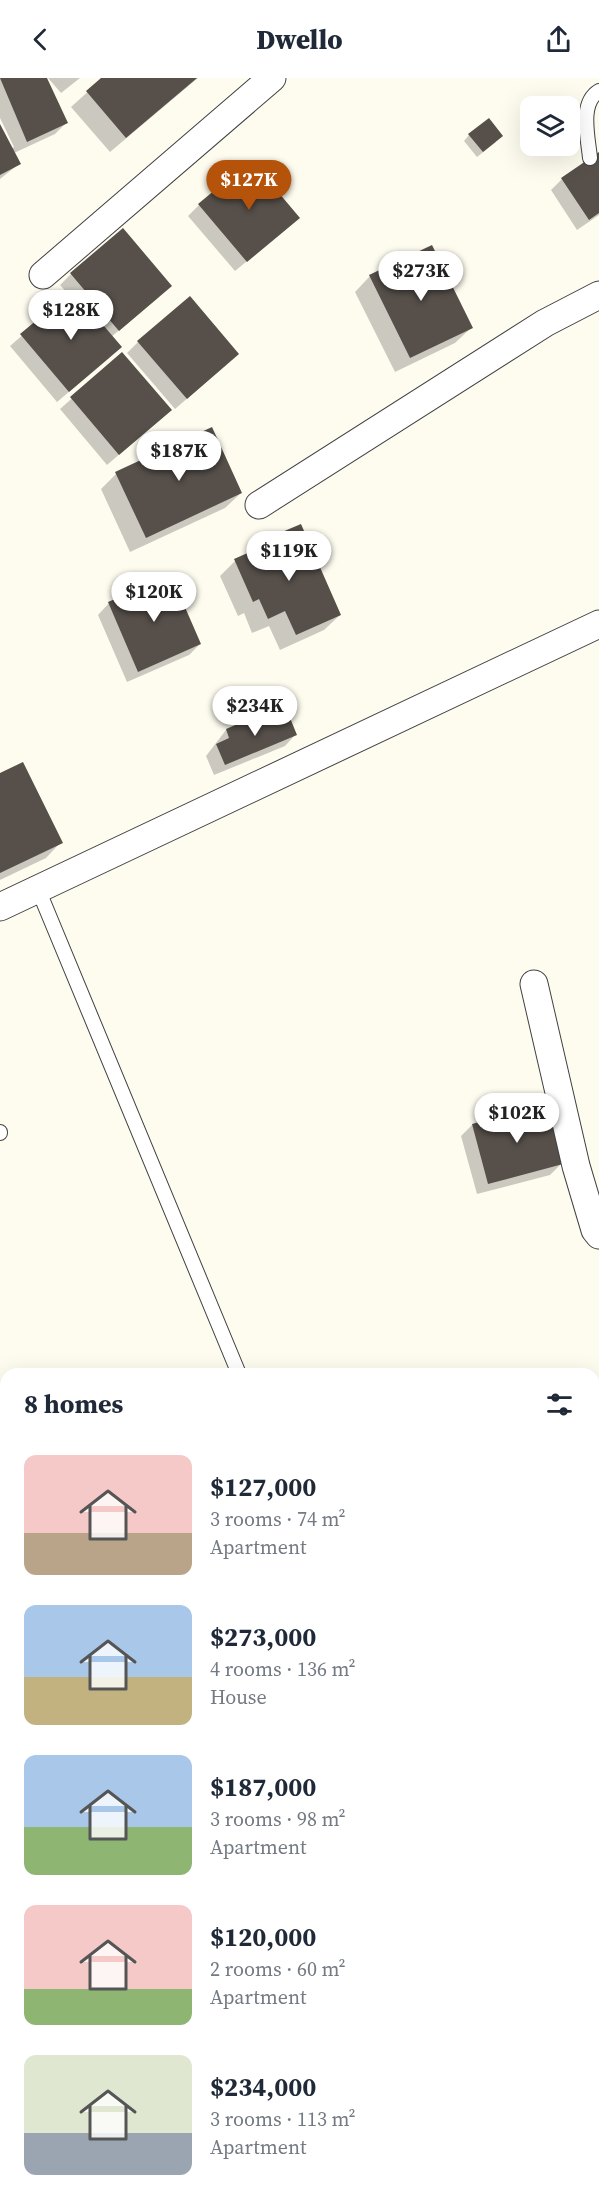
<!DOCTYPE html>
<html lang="en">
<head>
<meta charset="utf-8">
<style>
  body { margin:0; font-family:"Source Serif 4",serif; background:#f2f2f3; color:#1f2937; height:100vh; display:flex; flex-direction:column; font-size:22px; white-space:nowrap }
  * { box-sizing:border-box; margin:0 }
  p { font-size:20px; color:#747a83 }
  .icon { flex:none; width:33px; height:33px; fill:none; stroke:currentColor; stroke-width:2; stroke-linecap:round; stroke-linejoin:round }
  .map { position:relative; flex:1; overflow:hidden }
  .sheet { position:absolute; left:0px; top:1290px; width:600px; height:836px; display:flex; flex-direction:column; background:#fff; border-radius:18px 18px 0 0; box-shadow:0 6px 24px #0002 }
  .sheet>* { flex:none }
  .fabs { position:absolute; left:520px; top:18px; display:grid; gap:12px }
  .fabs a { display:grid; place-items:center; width:60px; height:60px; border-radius:12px; background:#fff; box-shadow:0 6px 24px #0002; font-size:30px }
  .price { position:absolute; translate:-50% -51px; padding:0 14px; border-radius:21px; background:#fff; color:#222; font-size:20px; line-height:39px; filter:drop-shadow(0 2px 3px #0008) }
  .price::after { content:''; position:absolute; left:50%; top:36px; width:18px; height:14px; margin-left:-9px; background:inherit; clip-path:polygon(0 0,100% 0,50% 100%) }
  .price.selected { background:#b45309; color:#fff }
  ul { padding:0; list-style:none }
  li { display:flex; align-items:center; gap:18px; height:150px; padding:0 24px }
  li span { display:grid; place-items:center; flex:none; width:168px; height:120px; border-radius:12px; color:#555 }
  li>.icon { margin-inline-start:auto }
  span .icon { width:72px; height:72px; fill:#fffc; stroke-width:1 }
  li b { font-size:26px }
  h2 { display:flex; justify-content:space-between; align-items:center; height:72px; padding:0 24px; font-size:26px }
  header { display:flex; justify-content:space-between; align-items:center; height:78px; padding:0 24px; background:#fff; font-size:27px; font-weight:800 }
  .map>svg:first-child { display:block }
  .shadow { fill:#0003 }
  .building { fill:#564f4a }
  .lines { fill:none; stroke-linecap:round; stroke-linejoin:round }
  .service-casing { stroke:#414141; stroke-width:16 }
  .minor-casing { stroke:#414141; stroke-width:29 }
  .service { stroke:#fff; stroke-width:14 }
  .minor { stroke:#fff; stroke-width:27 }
</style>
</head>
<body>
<header><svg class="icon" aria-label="back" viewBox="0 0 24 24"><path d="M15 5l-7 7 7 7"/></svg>Dwello<svg class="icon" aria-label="share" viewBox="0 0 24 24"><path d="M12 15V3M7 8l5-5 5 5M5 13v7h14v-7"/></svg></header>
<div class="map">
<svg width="599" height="2125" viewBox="0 0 599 2125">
  <rect width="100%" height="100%" fill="#fefcef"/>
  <path class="shadow" d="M0 0H46L66 45 55 56 14 75 19 86 0 101V49L11 71 14 69 0 40Z
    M48 0H80L61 15Z
    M103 0H198L110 74 71 29Z
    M469 57 496 64 477 79 464 63Z
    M599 76V137L577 152 551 112 562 101Z
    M199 127 287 150 235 193 188 138Z
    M71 196 159 219 111 259 109 280 57 324 10 268 69 217 60 207Z
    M370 198 471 250 455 265 395 294 355 214Z
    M138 264 226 287 175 331 127 275Z
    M122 276 158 343 107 387 60 331Z
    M116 396 241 415 225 430 130 474 101 411Z
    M300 448 340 537 324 552 280 572 269 548 252 555 244 535 238 538 220 498 235 483 268 470 282 455Z
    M109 525 200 566 189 577 127 604 98 537Z
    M267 646 296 656 285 668 214 697 206 678 226 652Z
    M0 697 61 764 46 780 0 802Z
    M472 1047 562 1085 550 1097 477 1116 461 1058Z
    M594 1505 599 1515V1573L594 1575Z
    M594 1654H599V1896H594Z"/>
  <path class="building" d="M0 0H47L68 45 27 64Z
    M101 0H197L126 60 86 13Z
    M489 40 503 58 483 74 468 56Z
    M0 46 21 86 0 97Z
    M599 74V135L589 142 561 100Z
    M251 82 300 140 247 184 198 126Z
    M123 150 172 208 119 253 70 195Z
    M432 167 473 250 410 280 369 197Z
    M73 212 122 269 69 314 20 256Z
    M190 218 239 276 187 321 137 263Z
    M122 274 172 332 119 377 70 319Z
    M212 349 242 415 146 460 115 394Z
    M301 446 341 537 296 557 285 533 268 541 259 521 253 524 234 481 268 466 271 474 288 468 282 454Z
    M171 497 201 566 138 594 108 524Z
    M264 635 268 644 288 635 297 657 225 687 216 666 229 660 226 651Z
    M23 684 63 765 0 795V695Z
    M546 1025 563 1086 488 1106 472 1046Z
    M594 1501 599 1511V1564L594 1567Z
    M594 1652 599 1653V1763H594Z
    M594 1770H599V1881H594Z"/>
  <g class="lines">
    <g class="service-casing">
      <path id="service" d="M590 80C588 59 579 25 599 13
        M38 811 239 1296
        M0 1054V1055
        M0 1611H6"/>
    </g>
    <g class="minor-casing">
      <path id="minor" d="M43 197 272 0
        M259 427 545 245 599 217
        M0 829 599 546
        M534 906 576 1088 595 1152 599 1157"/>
    </g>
    <use href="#service" class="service"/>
    <use href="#minor" class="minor"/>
  </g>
</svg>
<div class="fabs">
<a><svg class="icon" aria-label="layers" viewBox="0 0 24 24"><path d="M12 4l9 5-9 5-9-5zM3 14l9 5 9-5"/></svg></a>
</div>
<b class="price selected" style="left:249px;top:133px">$127K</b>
<b class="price" style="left:421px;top:224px">$273K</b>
<b class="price" style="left:71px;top:263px">$128K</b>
<b class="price" style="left:179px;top:404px">$187K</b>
<b class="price" style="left:289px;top:504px">$119K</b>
<b class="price" style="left:154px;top:545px">$120K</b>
<b class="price" style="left:255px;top:659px">$234K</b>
<b class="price" style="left:517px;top:1066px">$102K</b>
<section class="sheet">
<h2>8 homes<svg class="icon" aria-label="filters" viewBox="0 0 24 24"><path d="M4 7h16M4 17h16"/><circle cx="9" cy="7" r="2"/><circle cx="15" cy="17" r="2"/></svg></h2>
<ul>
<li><span style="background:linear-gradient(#f6c9c9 65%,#b9a48a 0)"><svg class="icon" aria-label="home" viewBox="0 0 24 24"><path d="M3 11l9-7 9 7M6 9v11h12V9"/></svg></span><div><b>$127,000</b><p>3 rooms · 74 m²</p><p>Apartment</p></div></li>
<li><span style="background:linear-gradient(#a9c7e8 60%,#c2b280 0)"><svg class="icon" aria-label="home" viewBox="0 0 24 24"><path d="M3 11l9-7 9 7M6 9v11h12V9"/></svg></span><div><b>$273,000</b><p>4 rooms · 136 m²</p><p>House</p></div></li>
<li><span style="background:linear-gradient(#a9c7e8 60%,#8fb573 0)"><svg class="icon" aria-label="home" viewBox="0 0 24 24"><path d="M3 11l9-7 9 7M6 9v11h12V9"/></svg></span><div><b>$187,000</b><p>3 rooms · 98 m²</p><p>Apartment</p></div></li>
<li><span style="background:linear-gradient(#f6c9c9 70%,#8fb573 0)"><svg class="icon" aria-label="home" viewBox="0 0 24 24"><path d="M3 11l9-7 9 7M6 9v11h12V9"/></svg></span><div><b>$120,000</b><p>2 rooms · 60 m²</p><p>Apartment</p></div></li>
<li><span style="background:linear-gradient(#dfe7d0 65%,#9aa5b1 0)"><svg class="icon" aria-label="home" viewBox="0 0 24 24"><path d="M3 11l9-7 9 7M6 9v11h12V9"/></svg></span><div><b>$234,000</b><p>3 rooms · 113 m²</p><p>Apartment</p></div></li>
</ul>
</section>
</div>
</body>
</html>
